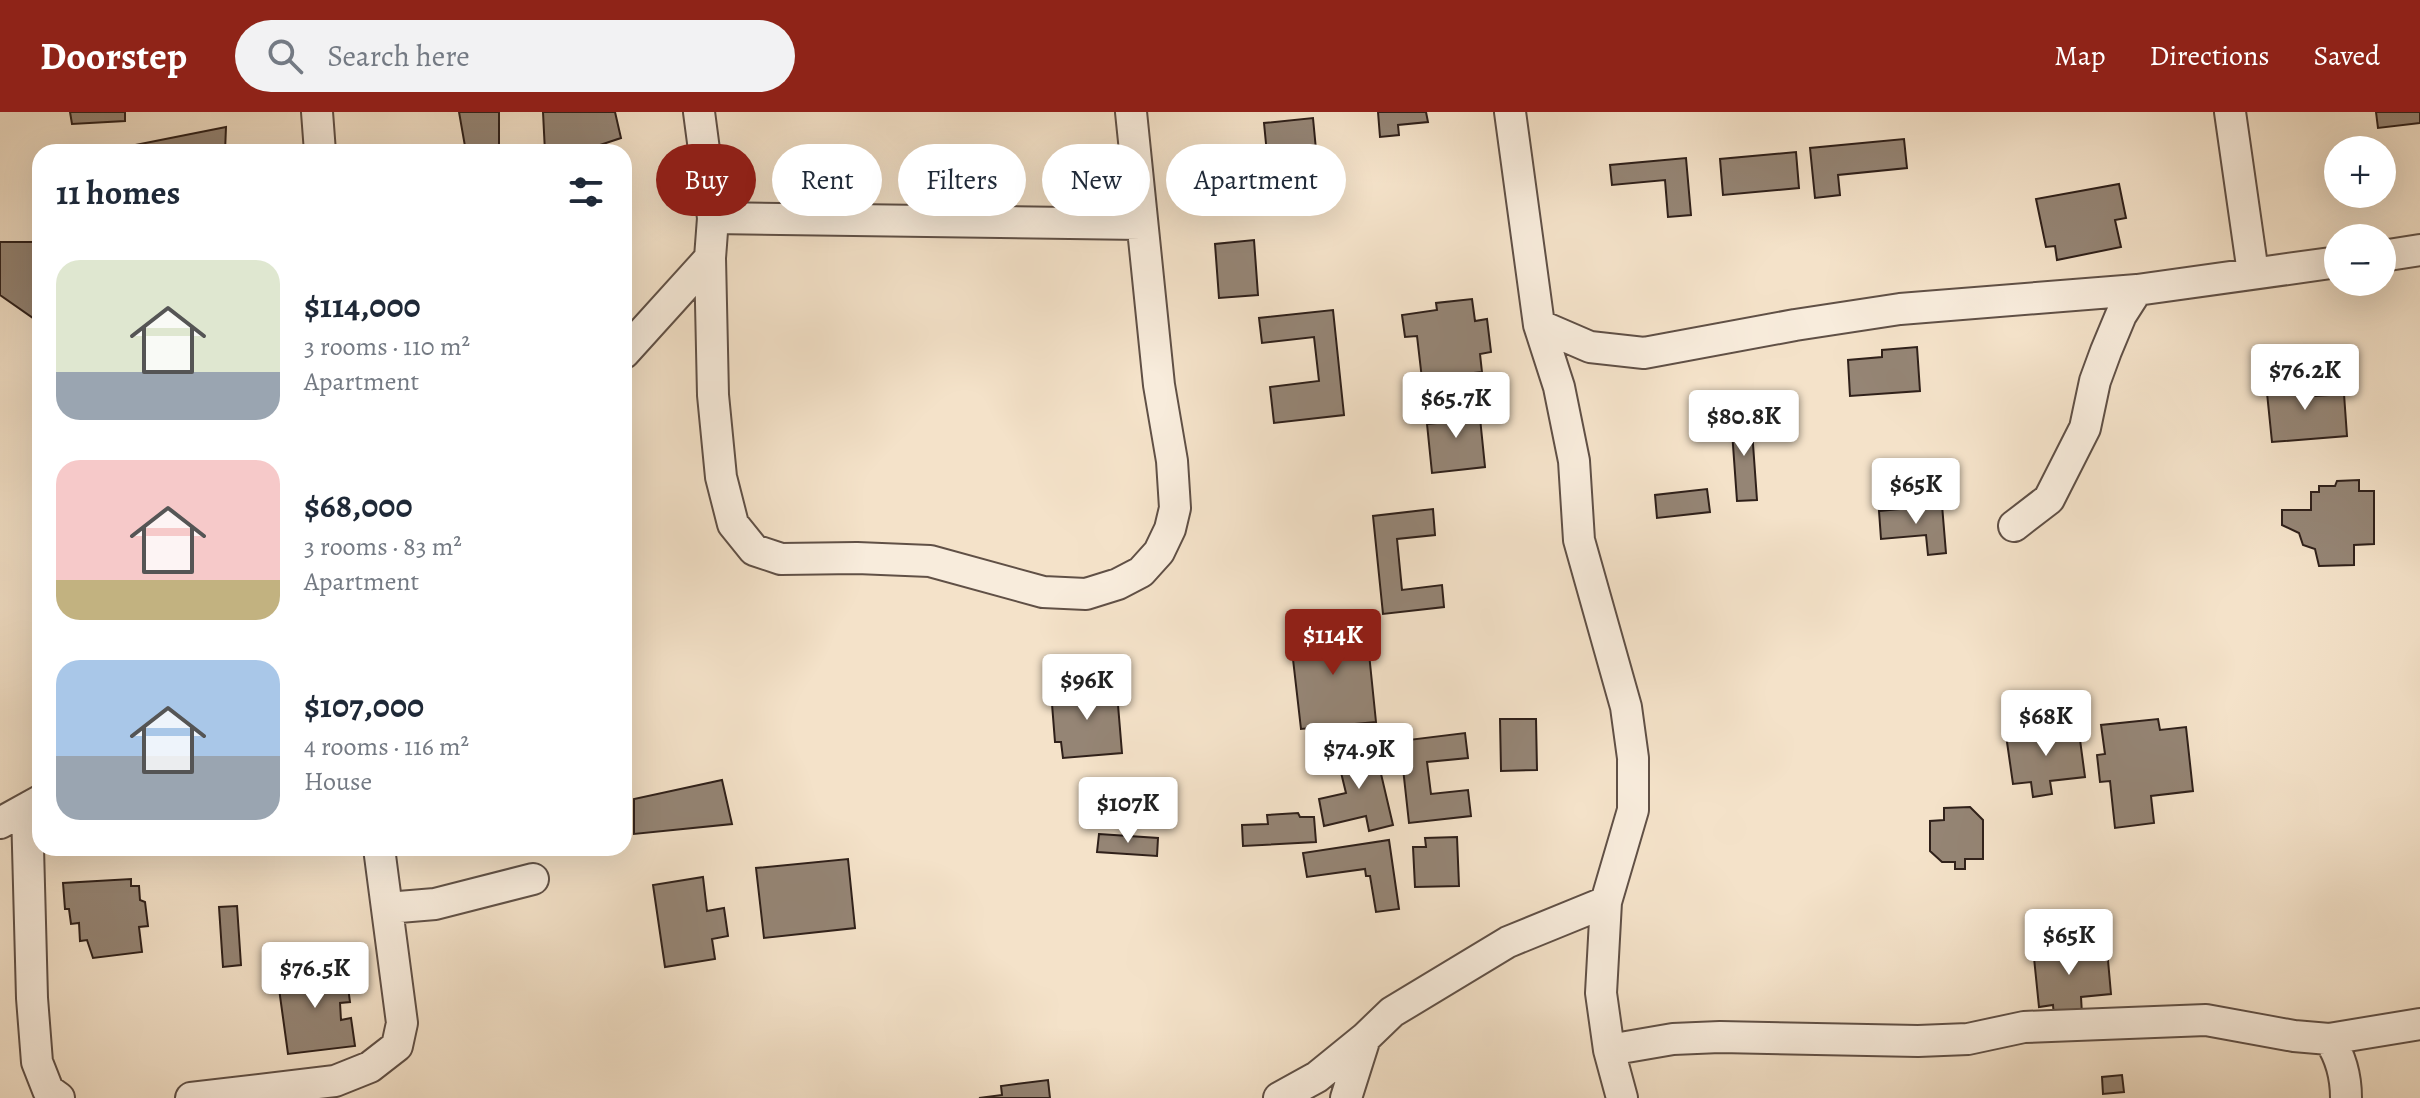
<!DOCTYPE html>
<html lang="en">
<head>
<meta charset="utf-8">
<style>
  body { margin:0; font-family:Alegreya,serif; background:#f2f2f3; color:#1f2937; height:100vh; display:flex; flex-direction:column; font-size:30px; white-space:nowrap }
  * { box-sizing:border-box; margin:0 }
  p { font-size:26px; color:#747a83 }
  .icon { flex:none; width:44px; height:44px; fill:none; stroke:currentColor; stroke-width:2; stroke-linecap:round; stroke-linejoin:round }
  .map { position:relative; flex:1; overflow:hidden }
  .drawer { position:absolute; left:32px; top:32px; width:600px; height:712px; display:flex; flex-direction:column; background:#fff; border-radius:24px; box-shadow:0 8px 32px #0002 }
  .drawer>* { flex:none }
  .guide { position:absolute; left:656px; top:32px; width:760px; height:72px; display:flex; gap:16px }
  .tools { position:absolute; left:2324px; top:24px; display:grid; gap:16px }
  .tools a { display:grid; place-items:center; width:72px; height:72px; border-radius:50%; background:#fff; box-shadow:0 8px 32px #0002; font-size:40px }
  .price { position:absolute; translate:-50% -68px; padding:0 18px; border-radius:8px; background:#fff; color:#222; font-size:26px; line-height:52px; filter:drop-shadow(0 2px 4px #0008) }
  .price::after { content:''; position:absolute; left:50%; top:48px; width:24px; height:18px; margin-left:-12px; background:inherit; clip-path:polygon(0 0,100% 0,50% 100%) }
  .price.selected { background:#8f2418; color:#fff }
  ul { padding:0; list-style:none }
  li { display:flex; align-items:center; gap:24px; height:200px; padding:0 24px }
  li span { display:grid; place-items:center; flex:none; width:224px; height:160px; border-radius:24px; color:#555 }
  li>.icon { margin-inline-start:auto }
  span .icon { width:96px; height:96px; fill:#fffc; stroke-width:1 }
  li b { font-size:34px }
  h2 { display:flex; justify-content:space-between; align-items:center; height:96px; padding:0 24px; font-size:34px }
  .chip { padding:0 28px; border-radius:36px; background:#fff; box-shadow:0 8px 32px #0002; font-size:28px; line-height:72px }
  .chip.selected { background:#8f2418; color:#fff }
  header { display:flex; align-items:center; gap:48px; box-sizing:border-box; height:112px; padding:0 40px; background:#8f2418; color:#fff }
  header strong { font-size:38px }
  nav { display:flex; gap:44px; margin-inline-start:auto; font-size:28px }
  .search { width:560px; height:72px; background:#f2f2f3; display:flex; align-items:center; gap:20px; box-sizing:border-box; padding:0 28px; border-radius:44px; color:#747a83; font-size:30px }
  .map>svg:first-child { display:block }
  .building { fill:#958575; stroke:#2f201a; stroke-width:2 }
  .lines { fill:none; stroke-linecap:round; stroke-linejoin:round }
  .minor-casing { stroke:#605046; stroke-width:34 }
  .minor { stroke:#f8ecdc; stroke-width:30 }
</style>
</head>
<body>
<header>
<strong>Doorstep</strong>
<div class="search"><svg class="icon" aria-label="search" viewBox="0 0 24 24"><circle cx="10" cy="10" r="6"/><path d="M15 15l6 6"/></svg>Search here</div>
<nav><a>Map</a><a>Directions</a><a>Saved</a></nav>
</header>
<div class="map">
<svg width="2420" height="986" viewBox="0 0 2420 986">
  <rect width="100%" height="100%" fill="#f4e2c9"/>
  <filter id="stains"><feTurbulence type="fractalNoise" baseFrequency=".0025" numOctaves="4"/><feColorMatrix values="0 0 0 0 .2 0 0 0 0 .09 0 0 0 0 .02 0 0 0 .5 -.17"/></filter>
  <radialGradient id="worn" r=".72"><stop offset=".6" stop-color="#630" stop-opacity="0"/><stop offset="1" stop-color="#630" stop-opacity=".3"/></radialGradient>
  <path class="building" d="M70 0H125V9L72 12Z
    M459 0H499V40H466Z
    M543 0H615L621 26 579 40H545Z
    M1378 0H1426L1428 10 1398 13 1399 23 1380 25Z
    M2376 0H2420V11L2378 16Z
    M1313 6 1320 80 1286 83 1282 41 1267 42 1264 11Z
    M226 15 225 40H116L115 37Z
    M1904 27 1907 56 1838 63 1840 83 1815 86 1810 36Z
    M1796 40 1799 76 1723 83 1720 47Z
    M1686 46 1691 103 1668 105 1665 68 1612 73 1610 53Z
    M2119 72 2126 106 2115 108 2121 135 2057 148 2055 134 2046 135 2036 87Z
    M1254 128 1258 183 1219 186 1215 132Z
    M0 130H40V203L33 206 0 183Z
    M1472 187 1475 209 1487 207 1491 240 1480 242 1482 260 1422 267 1417 224 1405 225 1402 203 1437 198 1436 191Z
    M1333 198 1344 303 1274 311 1270 275 1319 269 1314 225 1262 231 1259 206Z
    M1917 235 1920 279 1850 284 1848 248 1882 245V238Z
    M2314 263 2316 284 2344 282 2347 324 2272 330 2267 281 2282 280 2281 266Z
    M1454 293V299L1479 296 1485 355 1432 361 1427 312 1436 311 1435 295Z
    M1751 304 1757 388 1737 389 1731 305Z
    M2359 368V379H2374V432L2354 433V453L2319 454 2315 437 2303 433 2299 421 2282 413V398H2311V380H2319V374H2335L2337 369Z
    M1707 377 1710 400 1657 406 1655 383Z
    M1942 393 1946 441 1928 443 1926 423 1881 427 1879 399Z
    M1433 397 1435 423 1397 427 1402 478 1442 473 1444 495 1383 502 1373 404Z
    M1366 512 1376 610 1301 617 1290 521Z
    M1101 573 1102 583 1117 581 1122 641 1063 646 1061 630H1055L1052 592H1058L1056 577Z
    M1500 607H1536L1537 658 1501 659Z
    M2158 607 2160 618 2186 615 2193 679 2151 684 2154 711 2115 716 2110 669 2100 670 2097 643 2105 642 2101 613Z
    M2078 613 2085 665 2050 669 2052 682 2033 685 2031 670 2013 672 2006 623Z
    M1465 621 1468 646 1427 650 1431 682 1468 678 1471 704 1409 711 1400 629Z
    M1374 632 1393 713 1369 719 1366 704 1324 714 1319 687 1346 681 1336 640Z
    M722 668 732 712 634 722V687Z
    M1970 695 1983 708V747H1965V757H1955V750H1942L1930 739V709L1944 708V696Z
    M1298 701 1300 705H1314L1316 730 1243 734 1242 713 1268 712 1267 703Z
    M1099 722 1158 726 1157 744 1097 740Z
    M1457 725 1459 774 1415 775 1413 735H1426L1425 726Z
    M1389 728 1399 797 1376 800 1370 764H1366L1365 757 1307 765 1303 741Z
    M848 747 855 816 764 826 756 756Z
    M703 765 707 799 724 796 728 824 712 827 715 847 665 855 653 773Z
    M131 767V774H139L140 788 145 790 148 814 139 815 142 840 93 846 87 828 80 829 79 811 71 812 69 797H65L63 771Z
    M237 794 241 853 223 855 219 795Z
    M2057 824 2058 833 2071 832 2072 841 2107 837 2111 882 2081 885 2082 902 2054 905 2053 893 2039 895 2033 836 2048 834 2047 825Z
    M345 853 350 890 340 891 341 908 351 906 355 934 288 942 277 862Z
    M2122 963 2124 980 2103 982 2102 965Z
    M1048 968 1050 986H979L1002 983 1001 974Z"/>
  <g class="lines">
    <g class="minor-casing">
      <path id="minor" d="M317 0 320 40
        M699 0 713 106 710 146 713 283 721 365 733 412 754 438 781 447 857 446 930 449 1043 480 1086 482 1118 472 1141 460 1159 440 1170 417 1175 396 1172 349 1159 273 1131 0
        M1510 0 1539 213 1559 275 1574 349 1579 428 1626 595 1633 646V698L1606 790 1601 881 1609 938 1622 986
        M2230 0 2253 161
        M713 106 1141 112
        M2382 144 2420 138
        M1539 213 1590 235 1644 241 1795 213 1900 197 2137 178 2338 150
        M624 241 710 146
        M2014 414 2049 387 2085 316 2095 269 2106 239 2121 203 2137 178
        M27 698 32 886 37 950 48 978 59 986
        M0 711 40 689
        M387 796 435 792 533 767
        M2329 927C2341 945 2346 965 2346 986
        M1609 938 1673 927 1720 925 1918 929 1968 927 2024 915 2206 908 2294 924 2329 927 2420 912
        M191 986 335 969 370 955 397 934 402 911 379 736
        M1279 986 1317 965 1365 926
        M1346 986 1365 926 1392 900 1508 830 1606 790"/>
    </g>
    <use href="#minor" class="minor"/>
  </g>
  <rect width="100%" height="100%" filter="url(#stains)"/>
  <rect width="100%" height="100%" fill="url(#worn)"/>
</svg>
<div class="tools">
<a>+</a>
<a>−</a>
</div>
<b class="price" style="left:2305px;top:300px">$76.2K</b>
<b class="price" style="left:1456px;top:328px">$65.7K</b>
<b class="price" style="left:1744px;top:346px">$80.8K</b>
<b class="price" style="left:1916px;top:414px">$65K</b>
<b class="price selected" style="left:1333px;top:565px">$114K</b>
<b class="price" style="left:1087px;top:610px">$96K</b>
<b class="price" style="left:2046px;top:646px">$68K</b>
<b class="price" style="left:1359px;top:679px">$74.9K</b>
<b class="price" style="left:1128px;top:733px">$107K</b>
<b class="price" style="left:2069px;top:865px">$65K</b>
<b class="price" style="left:315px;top:898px">$76.5K</b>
<div class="guide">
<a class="chip selected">Buy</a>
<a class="chip">Rent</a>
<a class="chip">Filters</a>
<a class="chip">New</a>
<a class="chip">Apartment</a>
</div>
<section class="drawer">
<h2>11 homes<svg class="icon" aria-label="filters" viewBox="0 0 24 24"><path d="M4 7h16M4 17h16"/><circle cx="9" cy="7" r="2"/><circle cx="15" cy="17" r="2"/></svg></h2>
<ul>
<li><span style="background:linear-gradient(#dfe7d0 70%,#9aa5b1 0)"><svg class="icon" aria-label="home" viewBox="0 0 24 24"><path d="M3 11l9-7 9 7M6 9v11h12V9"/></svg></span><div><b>$114,000</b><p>3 rooms · 110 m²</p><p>Apartment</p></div></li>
<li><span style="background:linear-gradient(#f6c9c9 75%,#c2b280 0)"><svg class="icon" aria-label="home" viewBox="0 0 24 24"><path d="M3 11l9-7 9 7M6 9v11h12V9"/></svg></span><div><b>$68,000</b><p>3 rooms · 83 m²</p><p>Apartment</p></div></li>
<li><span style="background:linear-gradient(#a9c7e8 60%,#9aa5b1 0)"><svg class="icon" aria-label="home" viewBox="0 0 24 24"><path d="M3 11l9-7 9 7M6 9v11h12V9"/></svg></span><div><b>$107,000</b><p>4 rooms · 116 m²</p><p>House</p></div></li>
</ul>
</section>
</div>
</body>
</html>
